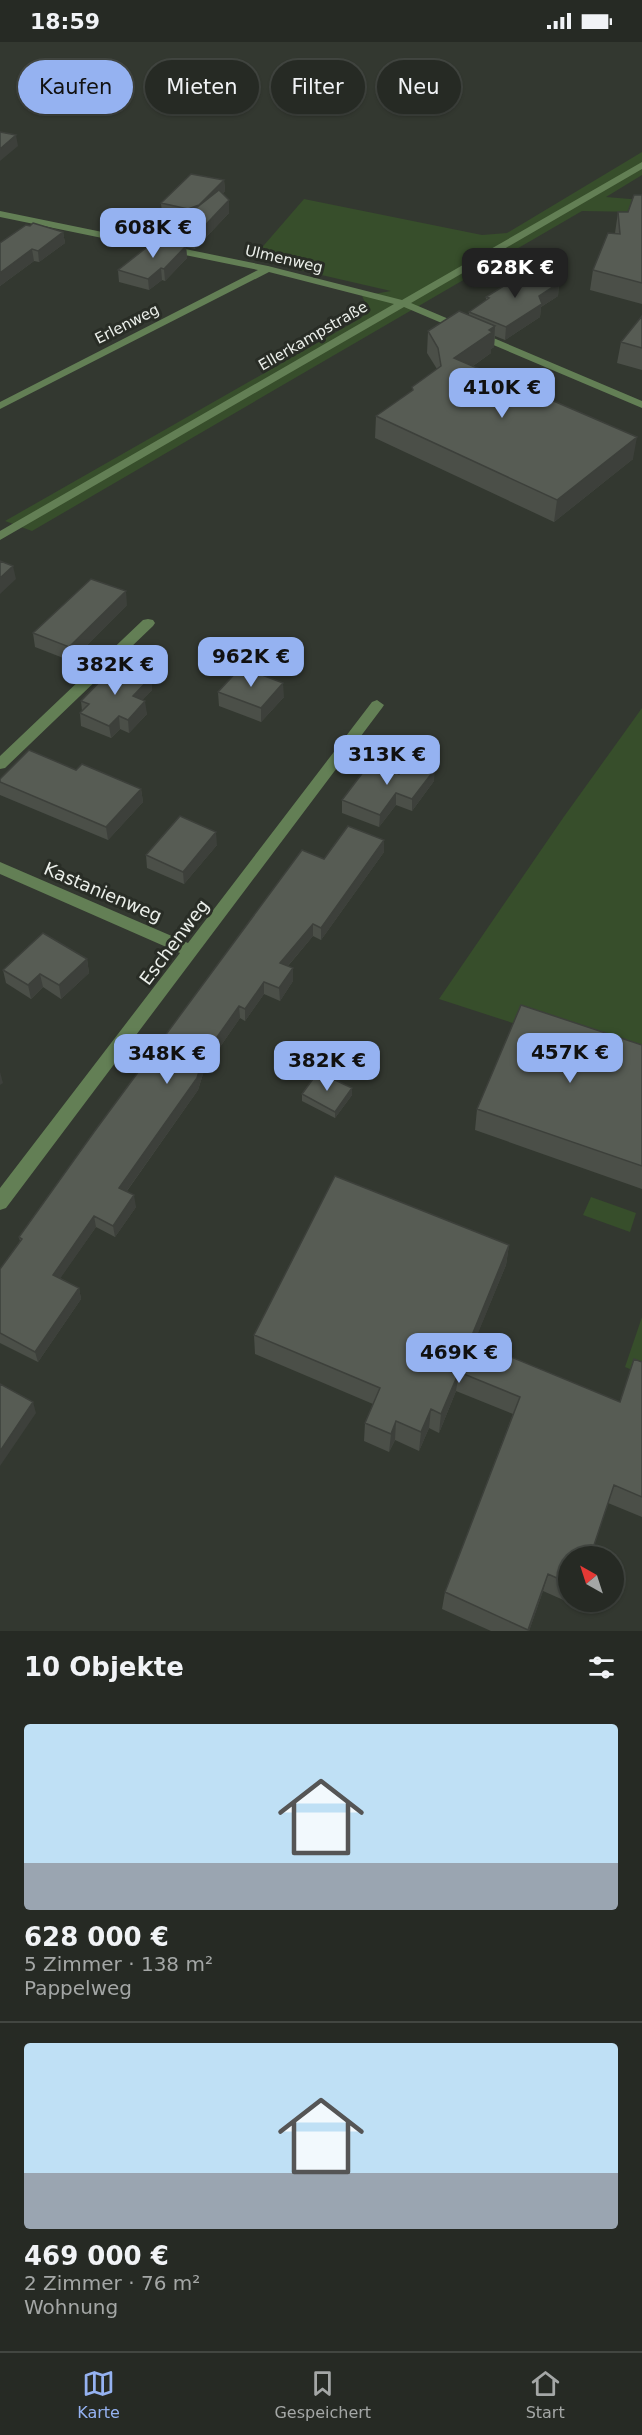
<!DOCTYPE html>
<html lang="de">
<head>
<meta charset="utf-8">
<style>
  body { margin:0; font-family:"DejaVu Sans",sans-serif; background:#2e322c; color:#f1f3f6; height:100vh; display:flex; flex-direction:column; font-size:22px; white-space:nowrap }
  * { box-sizing:border-box; margin:0 }
  p { font-size:20px; color:#a4a7a6 }
  .icon { flex:none; width:33px; height:33px; fill:none; stroke:currentColor; stroke-width:2; stroke-linecap:round; stroke-linejoin:round }
  .map { position:relative; height:1589px; overflow:hidden }
  .details { display:flex; flex-direction:column; background:#262a24; flex:1 }
  .details>* { flex:none }
  .guide { position:absolute; left:18px; top:18px; width:606px; height:54px; display:flex; gap:12px }
  .needle { width:39px; rotate:321deg }
  .tools { position:absolute; left:558px; top:1504px; display:grid; gap:12px }
  .tools a { display:grid; place-items:center; width:66px; height:66px; border-radius:50%; background:#262a24; box-shadow:0 2px 4px #0004,0 0 0 2px #424641; font-size:30px }
  .price { position:absolute; translate:-50% -51px; padding:0 14px; border-radius:12px; background:#95b2f1; color:#111; font-size:20px; line-height:39px; filter:drop-shadow(0 2px 3px #0008) }
  .price::after { content:''; position:absolute; left:50%; top:36px; width:18px; height:14px; margin-left:-9px; background:inherit; clip-path:polygon(0 0,100% 0,50% 100%) }
  .price.on { background:#222; color:#fff }
  ul { padding:0; list-style:none }
  li { display:grid; align-content:center; gap:12px; height:318px; padding:0 24px }
  li+li { border-top:2px solid #424641 }
  li span { display:grid; place-items:center; height:186px; border-radius:6px; color:#555 }
  li>.icon { margin-inline-start:auto }
  span .icon { width:108px; height:108px; fill:#fffc; stroke-width:1 }
  li b { font-size:26px }
  h2 { display:flex; justify-content:space-between; align-items:center; height:72px; padding:0 24px; font-size:26px }
  .pill { padding:0 21px; border-radius:27px; background:#262a24; box-shadow:0 2px 4px #0004,0 0 0 2px #424641; font-size:21px; line-height:54px }
  .pill.on { background:#95b2f1; color:#111 }
  .status { display:flex; justify-content:space-between; align-items:center; height:42px; padding:0 30px; background:#262a24; direction:ltr }
  .status svg { height:16px; fill:currentColor }
  .dock { display:flex; justify-content:space-around; align-items:center; height:84px; border-top:2px solid #424641; background:#262a24; font-size:16px; color:#a4a7a6 }
  .dock a { display:grid; justify-items:center; gap:3px }
  .dock .on { color:#95b2f1 }
  .map>svg:first-child { display:block }
  .green { fill:#374e2b }
  .lines { fill:none; stroke-linecap:round; stroke-linejoin:round }
  .minor { fill:#637f55; fill-rule:evenodd }
  .wall { fill:#4b4f48 }
  .shaded-wall { fill:#3d403b }
  .building { fill:#575c54; stroke:#3d403b; stroke-width:1.5 }
  .labels { text-anchor:middle; dominant-baseline:central; stroke-width:6; stroke-linejoin:round; paint-order:stroke }
  .far-street-label { font-size:15px; fill:#ebefea; stroke:#292d26 }
  .street-label { font-size:18px; fill:#ebefea; stroke:#292d26 }
</style>
</head>
<body>
<div class="status"><b>18:59</b><svg viewBox="0 0 49 12"><path d="M0 12V9h3v3zM5 12V6h3v6zM10 12V3h3v9zM15 12V0h3v12zM26 1h20v11H26zM47 4h2v5h-2z"/></svg></div>
<div class="map">
<svg width="642" height="1589" viewBox="0 0 642 1589">
  <rect width="100%" height="100%" fill="#333830"/>
  <path class="green" d="M642 110V133L606 155 642 158V170L582 169 32 489 5 479 361 276 369 268 362 254 391 249 252 217 304 157 482 193 507 191Z
    M642 666V1023L439 957 563 776Z
    M591 1155 636 1171 630 1190 583 1173Z
    M642 1275V1332L625 1325Z"/>
  <g class="lines">
    <path class="minor" d="M642 120V127L411 261 642 359V366L404 265 0 498V489L394 262 269 230 0 367V360L258 228 0 175V169L268 224 402 258Z
      M148 577 153 578 155 581 153 584 5 726 0 727V714L143 578Z
      M377 658 384 663 382 666 6 1166 0 1168V1146L180 911 0 832V820L188 901 372 660Z"/>
  </g>
  <path class="wall" d="M224 138 225 149 222 152 229 158V171L195 207 186 205 187 216 165 239 162 238 149 248 119 240 118 228 168 200 167 189 182 176 162 172 161 161Z
    M642 153V262L590 248 593 228 615 191 618 170H628Z
    M63 190 65 201 39 220 34 219 0 244V201Z
    M559 241 558 254 541 265 540 275 505 298 495 294 494 305 491 307V311L473 324 633 417 554 480 375 396 376 374 412 349V345L437 327 427 311 428 289 469 273V270L486 259V255Z
    M642 274V328L617 321 621 300Z
    M127 563 71 619 35 605 33 591Z
    M151 635 152 648 142 658 147 672 129 691 120 687 111 696 81 684 80 671 82 669 81 659Z
    M218 650 284 655 261 680 219 664Z
    M76 728 141 747 143 760 108 798 0 753V737Z
    M399 732 434 739 412 769 396 763 379 785 342 771V758Z
    M217 803 184 842 147 826 146 813Z
    M384 810 321 898 313 894 288 924 293 939 280 959 264 952 245 979 240 976 211 1018 208 1016 198 1048 127 1149 136 1165 115 1195 96 1185 60 1236 79 1246 81 1257 38 1320 0 1301V1227L20 1199 19 1195 324 817Z
    M87 917 89 931 61 957 43 945 31 957 6 941 3 928Z
    M642 1003V1147L475 1088 477 1067Z
    M352 1046V1053L335 1076 302 1059V1052Z
    M509 1203 506 1223 474 1300 620 1360 642 1320V1475L608 1461 568 1515V1560L543 1549 529 1589H491L442 1567 445 1550 513 1372 456 1349 439 1391 429 1386 419 1409 395 1398 389 1410 364 1399 365 1381 373 1362 255 1312 254 1293Z
    M569 1560H597L593 1571Z"/>
  <path class="shaded-wall" d="M16 93 18 104 0 119V107Z
    M224 138 225 149 200 174 189 178 188 167Z
    M229 158V171L195 207V194Z
    M63 190 65 201 39 220 38 209Z
    M186 204 187 216 165 239 164 227Z
    M32 207 34 219 0 244V231Z
    M161 226 162 238 149 248 148 237Z
    M559 241 558 254 541 265 540 275 505 298 506 285 539 254Z
    M495 284 494 305 491 307V311L453 338 454 316Z
    M637 395 633 417 554 480 557 458Z
    M13 524 16 537 0 552V536Z
    M126 549 127 563 71 619 69 605Z
    M151 635 152 648 134 667 133 654Z
    M283 641 284 655 261 680V666Z
    M145 659 147 672 129 691 128 678Z
    M119 674 120 687 111 696 109 684Z
    M435 727 434 739 412 769V757Z
    M141 747 143 760 108 798 106 785Z
    M396 751V763L379 785 380 773Z
    M216 790 217 803 184 842 183 830Z
    M384 798V810L321 898V886Z
    M313 882V894L280 933V921Z
    M87 917 89 931 61 957 59 943Z
    M293 926V939L280 959 279 946Z
    M40 932 43 945 31 957 28 943Z
    M264 940V952L245 979V967Z
    M239 964 240 976 211 1018 210 1005Z
    M207 1004 208 1016 198 1048 121 1157 119 1146Z
    M0 1030 3 1041 0 1043Z
    M352 1046V1053L335 1076V1070Z
    M134 1153 136 1165 115 1195 113 1184Z
    M94 1174 96 1185 55 1244 53 1233Z
    M509 1203 506 1223 467 1318 470 1298Z
    M79 1246 81 1257 38 1320 35 1310Z
    M459 1330 456 1349 439 1391 441 1372Z
    M33 1360 36 1371 0 1424V1409Z
    M431 1367 429 1386 419 1409 421 1390Z
    M396 1379 395 1398 389 1410 391 1392Z
    M548 1532 543 1549 529 1589H528Z"/>
  <path class="building" d="M0 90 16 93 0 107Z
    M191 132 224 138 199 163 188 167 161 161Z
    M219 148 229 158 195 194 167 189Z
    M634 153H642V241L593 228 608 191 620 192 618 170H628Z
    M33 181 63 190 38 209 32 207 0 231V201L26 183 30 184Z
    M156 198 186 204 164 227 161 226 148 237 118 228Z
    M528 229 559 241 539 254 542 262 506 285 469 270 489 256 486 255Z
    M459 269 495 284 489 288 492 290 454 316 637 395 557 458 376 374 413 348 412 345 441 324 438 306 428 289Z
    M642 274V306L621 300Z
    M0 519 13 524 0 536Z
    M91 537 126 549 69 605 33 591Z
    M117 622 151 635 133 654 145 659 128 678 119 674 109 684 80 671 89 662 81 659Z
    M241 625 283 641 261 666 218 650Z
    M29 708 76 728 82 722 141 747 106 785 0 740V737Z
    M409 717 435 727 412 757 396 751 380 773 342 758 370 721 399 732Z
    M180 774 216 790 183 830 146 813Z
    M348 784 384 798 321 886 313 882 280 921 293 926 279 946 264 940 245 967 239 964 210 1005 207 1004 197 1036 119 1146 134 1153 113 1184 94 1174 53 1233 79 1246 35 1310 0 1291V1227L22 1197 19 1195 94 1090 302 808 324 817Z
    M43 891 87 917 59 943 40 932 28 943 3 928Z
    M521 963 642 1003V1124L477 1067Z
    M318 1030 352 1046 335 1070 302 1052Z
    M335 1134 509 1203 470 1298 620 1360 634 1317 642 1320V1455L614 1443 590 1515H568V1541L548 1532 528 1588 445 1550 520 1355 459 1330 441 1372 431 1367 421 1390 396 1379 391 1392 365 1381 380 1346 254 1293Z
    M0 1342 33 1360 0 1409Z"/>
  <g class="labels">
    <g class="far-street-label">
      <text transform="translate(284 217) rotate(13)">Ulmenweg</text>
      <text transform="translate(127 282) rotate(-27)">Erlenweg</text>
      <text transform="translate(313 294) rotate(-30)">Ellerkampstraße</text>
    </g>
    <g class="street-label">
      <text transform="translate(103 850) rotate(23)">Kastanienweg</text>
      <text transform="translate(174 900) rotate(-53)">Eschenweg</text>
    </g>
  </g>
</svg>
<div class="tools">
<a><svg class="needle" viewBox="-14 -14 28 28"><path d="M0-13l5 13h-10z" fill="#e53935"/><path d="M0 13l5-13h-10z" fill="#a4a7a6"/></svg></a>
</div>
<b class="price" style="left:153px;top:217px">608K €</b>
<b class="price on" style="left:515px;top:257px">628K €</b>
<b class="price" style="left:502px;top:377px">410K €</b>
<b class="price" style="left:251px;top:646px">962K €</b>
<b class="price" style="left:115px;top:654px">382K €</b>
<b class="price" style="left:387px;top:744px">313K €</b>
<b class="price" style="left:570px;top:1042px">457K €</b>
<b class="price" style="left:167px;top:1043px">348K €</b>
<b class="price" style="left:327px;top:1050px">382K €</b>
<b class="price" style="left:459px;top:1342px">469K €</b>
<div class="guide">
<a class="pill on">Kaufen</a>
<a class="pill">Mieten</a>
<a class="pill">Filter</a>
<a class="pill">Neu</a>
</div>
</div>
<section class="details">
<h2>10 Objekte<svg class="icon" aria-label="filters" viewBox="0 0 24 24"><path d="M4 7h16M4 17h16"/><circle cx="9" cy="7" r="2"/><circle cx="15" cy="17" r="2"/></svg></h2>
<ul>
<li><span style="background:linear-gradient(#bfe0f5 75%,#9aa5b1 0)"><svg class="icon" aria-label="home" viewBox="0 0 24 24"><path d="M3 11l9-7 9 7M6 9v11h12V9"/></svg></span><div><b>628 000 €</b><p>5 Zimmer · 138 m²</p><p>Pappelweg</p></div></li>
<li><span style="background:linear-gradient(#bfe0f5 70%,#9aa5b1 0)"><svg class="icon" aria-label="home" viewBox="0 0 24 24"><path d="M3 11l9-7 9 7M6 9v11h12V9"/></svg></span><div><b>469 000 €</b><p>2 Zimmer · 76 m²</p><p>Wohnung</p></div></li>
</ul>
</section>
<nav class="dock">
<a class="on"><svg class="icon" aria-label="map" viewBox="0 0 24 24"><path d="M3 6l6-2 6 2 6-2v14l-6 2-6-2-6 2zM9 4v14M15 6v14"/></svg>Karte</a>
<a><svg class="icon" aria-label="saved" viewBox="0 0 24 24"><path d="M7 4h10v16l-5-4-5 4z"/></svg>Gespeichert</a>
<a><svg class="icon" aria-label="home" viewBox="0 0 24 24"><path d="M3 11l9-7 9 7M6 9v11h12V9"/></svg>Start</a>
</nav>
</body>
</html>
